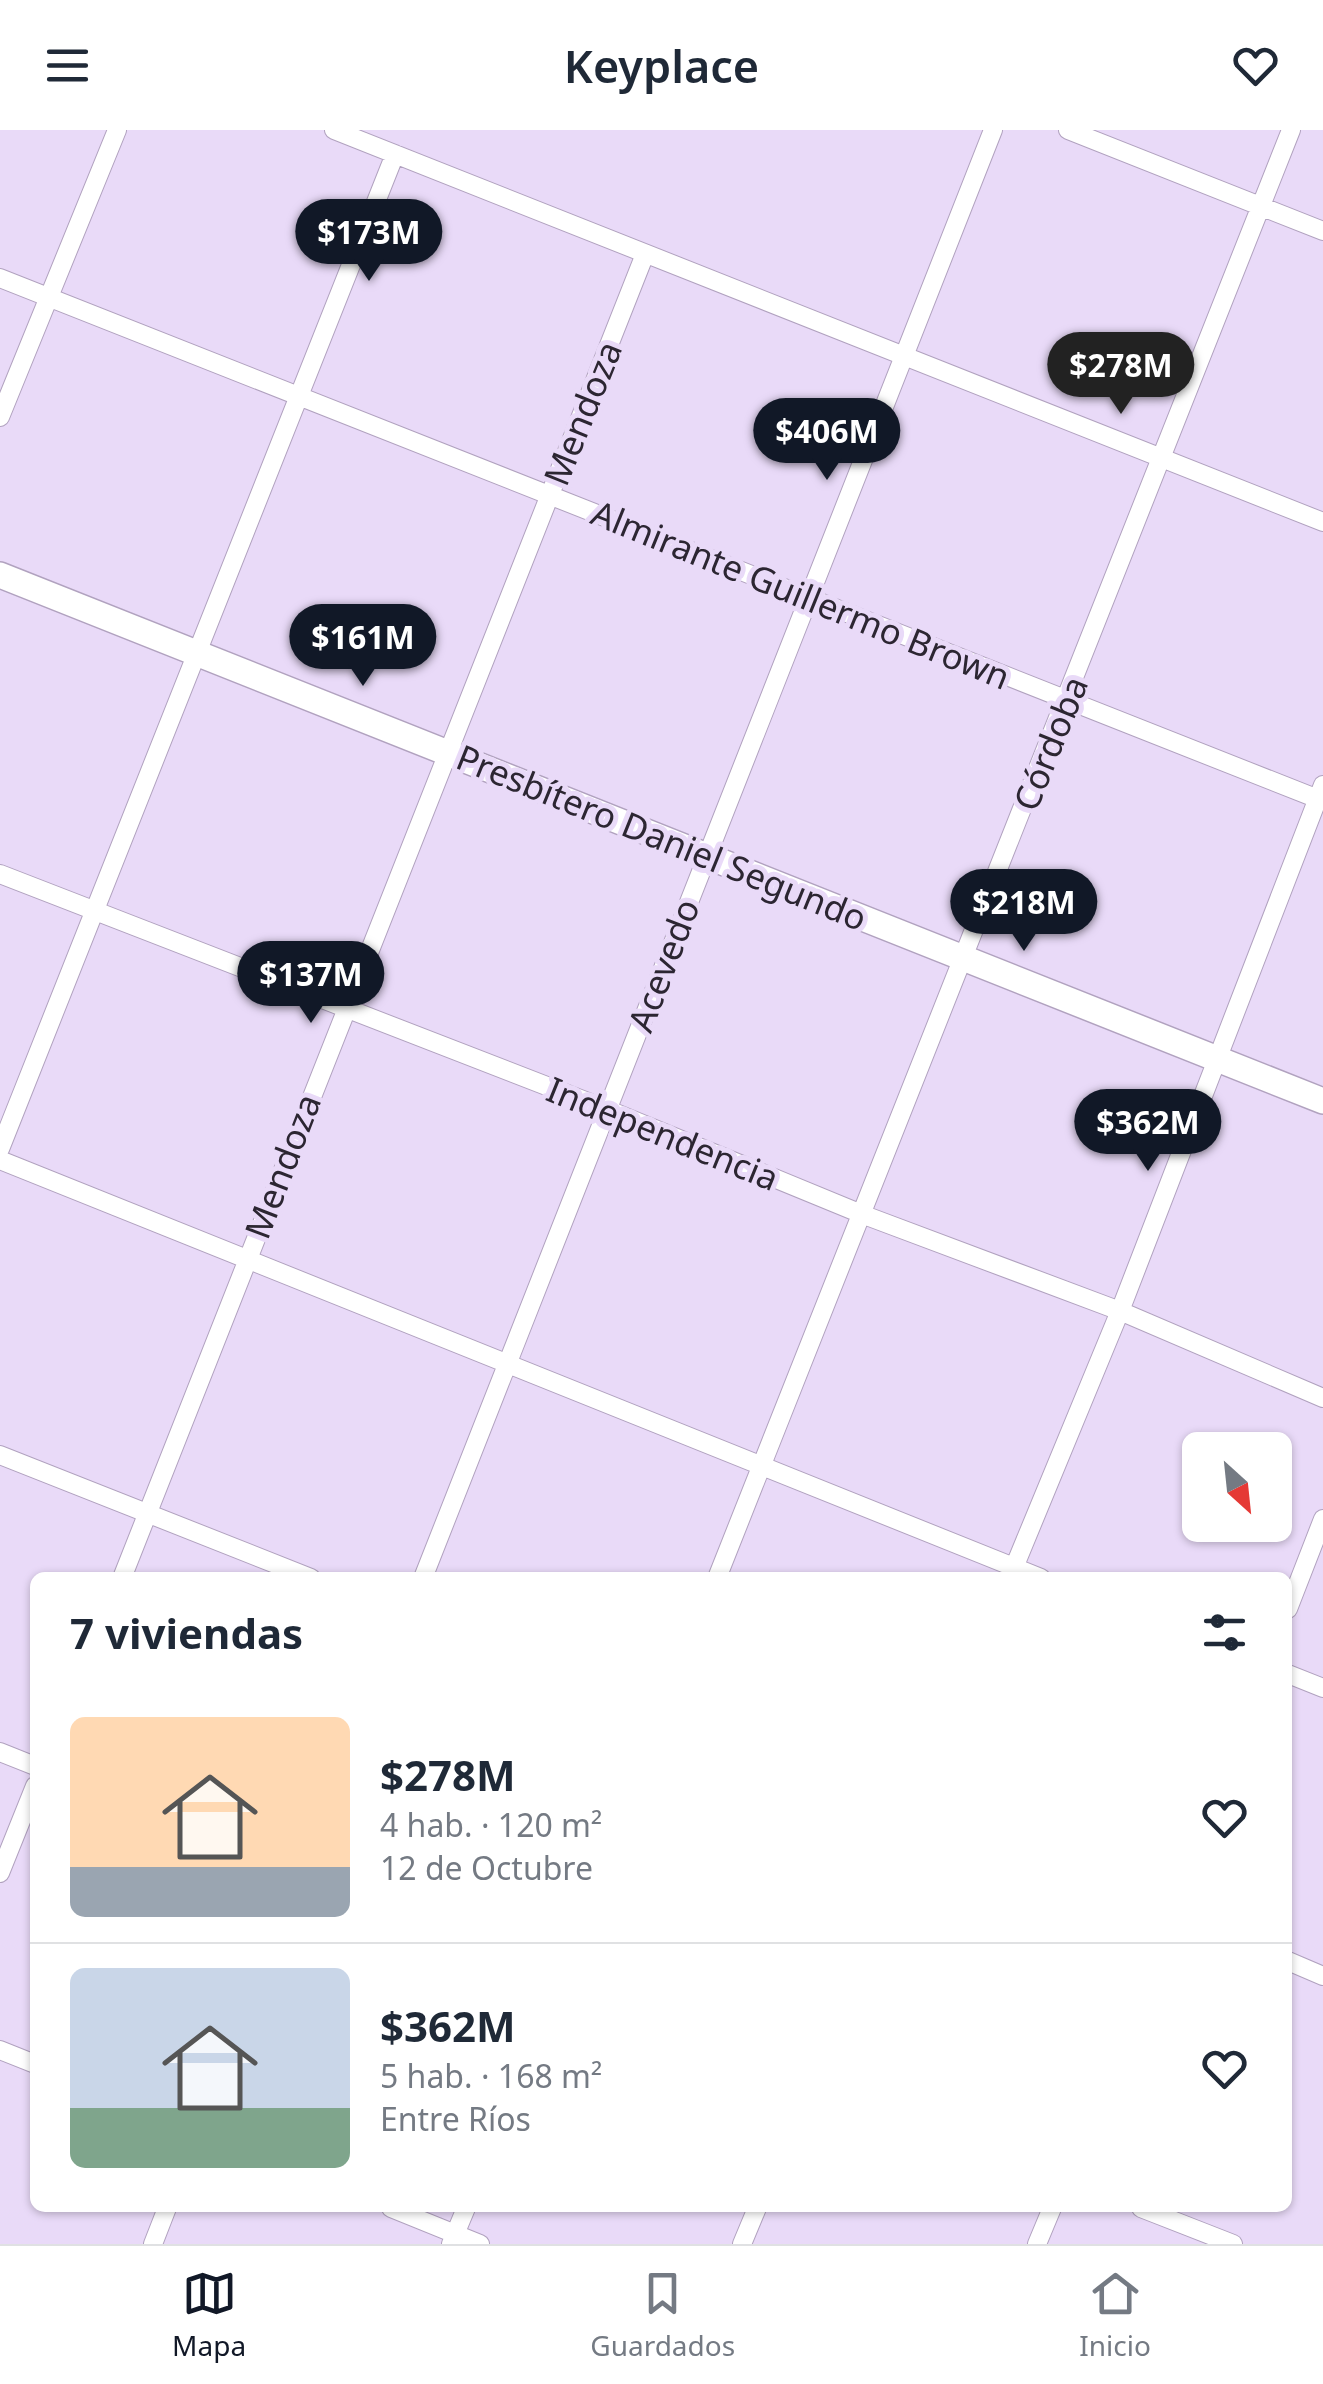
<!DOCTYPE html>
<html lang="es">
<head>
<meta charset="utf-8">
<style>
  body { margin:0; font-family:"Noto Sans",sans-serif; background:#f2f2f3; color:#1f2937; height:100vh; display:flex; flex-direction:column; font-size:38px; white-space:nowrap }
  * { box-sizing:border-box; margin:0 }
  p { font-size:32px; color:#747a83 }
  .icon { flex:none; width:55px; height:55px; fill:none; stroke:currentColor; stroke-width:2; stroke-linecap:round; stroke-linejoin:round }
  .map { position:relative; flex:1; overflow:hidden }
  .side { position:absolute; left:30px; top:1442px; width:1262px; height:640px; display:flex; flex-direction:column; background:#fff; border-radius:15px; box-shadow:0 2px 8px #0004 }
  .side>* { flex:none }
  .needle { width:65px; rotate:153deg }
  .controls { position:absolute; left:1182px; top:1302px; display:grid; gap:20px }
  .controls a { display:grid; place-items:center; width:110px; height:110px; border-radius:15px; background:#fff; box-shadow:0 2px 8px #0004; font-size:50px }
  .price { position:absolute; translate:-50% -85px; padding:0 22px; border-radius:35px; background:#111827; color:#fff; font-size:32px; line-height:65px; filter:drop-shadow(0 2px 5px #0008) }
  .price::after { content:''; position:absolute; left:50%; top:60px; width:30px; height:22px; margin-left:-15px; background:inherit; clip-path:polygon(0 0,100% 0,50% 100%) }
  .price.on { background:#222; color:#fff }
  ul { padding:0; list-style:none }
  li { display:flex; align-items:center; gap:30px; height:250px; padding:0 40px }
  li+li { border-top:2px solid #e0e1e3 }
  li span { display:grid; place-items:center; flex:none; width:280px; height:200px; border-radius:15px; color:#555 }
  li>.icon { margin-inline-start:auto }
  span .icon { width:120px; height:120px; fill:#fffc; stroke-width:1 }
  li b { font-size:42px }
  h2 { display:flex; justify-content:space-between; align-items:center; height:120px; padding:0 40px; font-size:42px }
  header { display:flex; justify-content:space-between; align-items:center; height:130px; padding:0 40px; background:#fff; font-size:45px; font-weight:600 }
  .dock { display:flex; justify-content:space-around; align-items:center; height:140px; border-top:2px solid #e0e1e3; background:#fff; font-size:28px; color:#747a83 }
  .dock a { display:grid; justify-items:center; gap:5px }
  .dock .on { color:#111827 }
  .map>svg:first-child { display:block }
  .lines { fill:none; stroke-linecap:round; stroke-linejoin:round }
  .minor-casing { stroke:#b1a2bf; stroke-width:20 }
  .secondary-casing { stroke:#b1a2bf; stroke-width:28 }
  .minor { stroke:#fff; stroke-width:18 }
  .secondary { stroke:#fff; stroke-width:25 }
  .labels { text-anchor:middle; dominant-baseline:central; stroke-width:10; stroke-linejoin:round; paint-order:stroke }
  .street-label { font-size:35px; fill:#2c2632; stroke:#e9daf8 }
</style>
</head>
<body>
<header><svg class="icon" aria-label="menu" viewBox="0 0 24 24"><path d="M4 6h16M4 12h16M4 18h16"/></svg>Keyplace<svg class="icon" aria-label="heart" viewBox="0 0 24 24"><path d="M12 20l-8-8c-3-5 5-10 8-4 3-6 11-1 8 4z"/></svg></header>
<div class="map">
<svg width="1323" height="2114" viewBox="0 0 1323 2114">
  <rect width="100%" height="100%" fill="#e9daf8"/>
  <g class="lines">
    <g class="minor-casing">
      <path id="minor" d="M334 0 1323 392
        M1068 0 1323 101
        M0 148 1323 671
        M0 287 117 0
        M0 744 606 979 864 1085 1120 1181 1323 1268
        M0 1019 395 24
        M0 1030 1041 1448
        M0 1325 311 1448
        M1011 1445 1120 1181 1323 655
        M122 1448 645 124
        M423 1448 993 0
        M717 1448 1291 0
        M1288 1479 1323 1389
        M1288 1544 1323 1558
        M0 1622 35 1636
        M0 1743 35 1656
        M1288 1831 1323 1846
        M0 1920 35 1934
        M391 2078 480 2114
        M1141 2078 1233 2114
        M153 2114 167 2078
        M451 2114 466 2078
        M742 2114 757 2078
        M1037 2114 1052 2078"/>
    </g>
    <g class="secondary-casing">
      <path id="secondary" d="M0 445 1323 971"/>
    </g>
    <use href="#minor" class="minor"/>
    <use href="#secondary" class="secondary"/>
  </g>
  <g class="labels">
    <g class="street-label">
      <text transform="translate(582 283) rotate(-68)">Mendoza</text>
      <text transform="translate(801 464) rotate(22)">Almirante Guillermo Brown</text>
      <text transform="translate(1050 613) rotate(-68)">Córdoba</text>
      <text transform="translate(662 707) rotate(22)">Presbítero Daniel Segundo</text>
      <text transform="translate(663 835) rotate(-69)">Acevedo</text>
      <text transform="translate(663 1003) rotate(22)">Independencia</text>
      <text transform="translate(282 1036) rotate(-69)">Mendoza</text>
    </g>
  </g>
</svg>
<div class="controls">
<a><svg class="needle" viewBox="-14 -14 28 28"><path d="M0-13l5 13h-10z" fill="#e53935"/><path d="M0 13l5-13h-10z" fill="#747a83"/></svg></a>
</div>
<b class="price" style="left:369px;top:154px">$173M</b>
<b class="price on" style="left:1121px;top:287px">$278M</b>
<b class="price" style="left:827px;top:353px">$406M</b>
<b class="price" style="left:363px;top:559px">$161M</b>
<b class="price" style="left:1024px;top:824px">$218M</b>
<b class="price" style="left:311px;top:896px">$137M</b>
<b class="price" style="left:1148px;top:1044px">$362M</b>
<section class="side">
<h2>7 viviendas<svg class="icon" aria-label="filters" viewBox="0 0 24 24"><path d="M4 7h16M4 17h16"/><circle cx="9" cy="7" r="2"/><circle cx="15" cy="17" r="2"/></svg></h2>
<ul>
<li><span style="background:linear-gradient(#ffd9b3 75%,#9aa5b1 0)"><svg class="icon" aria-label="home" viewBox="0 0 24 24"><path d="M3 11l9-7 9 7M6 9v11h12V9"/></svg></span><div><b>$278M</b><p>4 hab. · 120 m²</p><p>12 de Octubre</p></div><svg class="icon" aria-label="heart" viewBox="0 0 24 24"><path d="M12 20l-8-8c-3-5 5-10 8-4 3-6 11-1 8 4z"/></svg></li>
<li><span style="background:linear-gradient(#c9d6e8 70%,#7fa58c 0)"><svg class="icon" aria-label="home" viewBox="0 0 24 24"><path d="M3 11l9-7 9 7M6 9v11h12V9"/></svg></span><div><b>$362M</b><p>5 hab. · 168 m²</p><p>Entre Ríos</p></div><svg class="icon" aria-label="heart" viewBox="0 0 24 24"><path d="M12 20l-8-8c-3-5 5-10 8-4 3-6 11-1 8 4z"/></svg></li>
</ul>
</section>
</div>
<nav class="dock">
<a class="on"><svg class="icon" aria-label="map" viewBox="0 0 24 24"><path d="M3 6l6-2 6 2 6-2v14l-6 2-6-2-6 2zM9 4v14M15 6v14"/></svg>Mapa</a>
<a><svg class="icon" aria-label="saved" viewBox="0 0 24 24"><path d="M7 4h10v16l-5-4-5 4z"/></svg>Guardados</a>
<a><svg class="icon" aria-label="home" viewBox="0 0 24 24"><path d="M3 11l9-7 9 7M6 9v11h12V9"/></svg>Inicio</a>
</nav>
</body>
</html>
